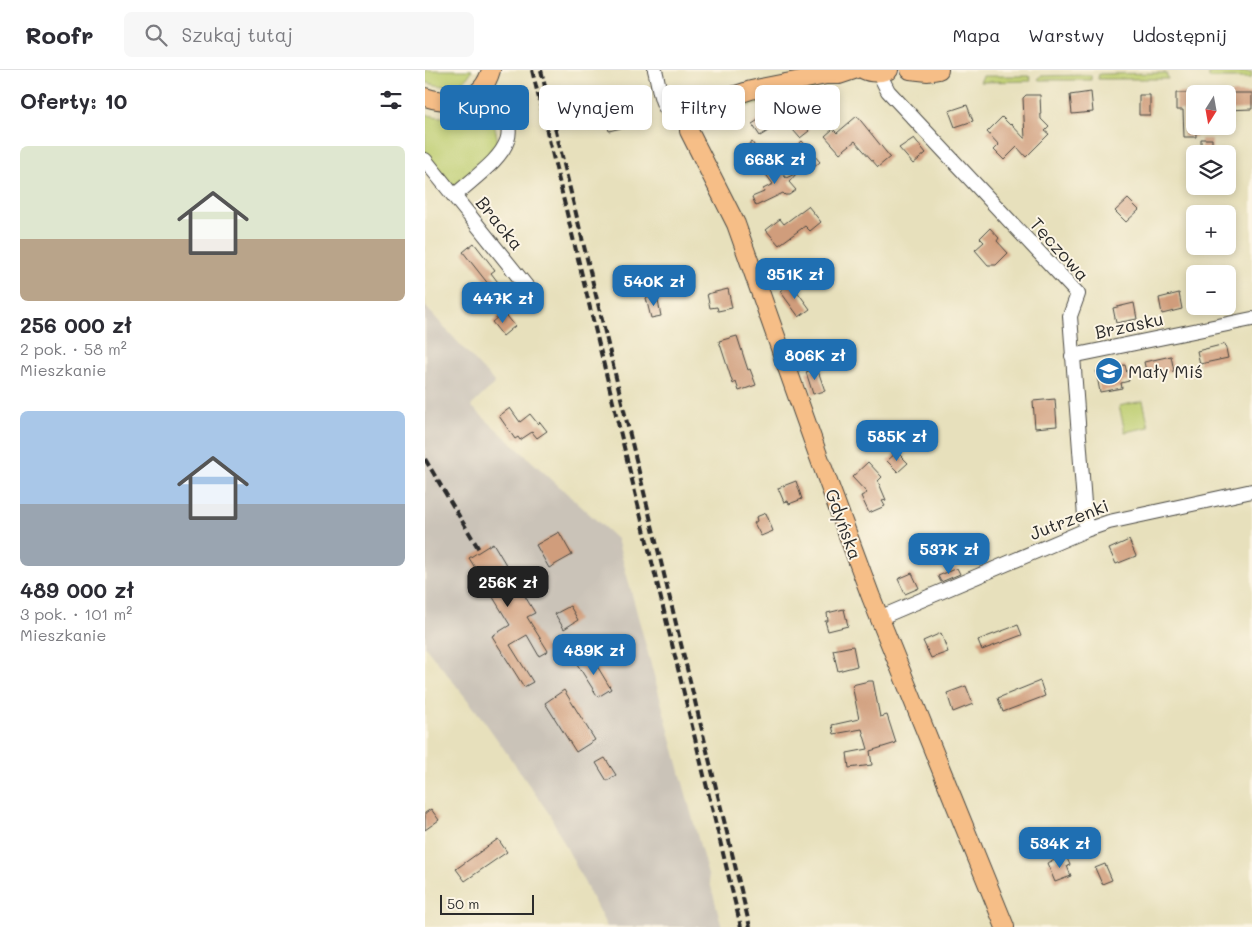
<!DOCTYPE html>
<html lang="pl">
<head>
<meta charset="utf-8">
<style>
  body { margin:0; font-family:Mali,sans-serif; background:#f7f7f7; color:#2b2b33; height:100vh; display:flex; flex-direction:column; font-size:19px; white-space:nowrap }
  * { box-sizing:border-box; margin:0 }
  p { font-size:16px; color:#7c7c81 }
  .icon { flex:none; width:28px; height:28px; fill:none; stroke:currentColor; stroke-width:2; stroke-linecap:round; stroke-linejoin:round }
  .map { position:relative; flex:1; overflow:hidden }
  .side { display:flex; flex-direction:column; background:#fff; width:425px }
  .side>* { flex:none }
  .hud { position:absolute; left:15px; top:15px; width:475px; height:45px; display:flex; gap:10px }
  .needle { width:32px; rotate:191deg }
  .controls { position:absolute; left:761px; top:15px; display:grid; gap:10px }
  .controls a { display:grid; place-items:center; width:50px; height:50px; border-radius:8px; background:#fff; box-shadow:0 2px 8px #0003; font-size:25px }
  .scale { position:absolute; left:15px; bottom:12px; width:94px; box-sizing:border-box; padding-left:5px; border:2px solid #2b2b2b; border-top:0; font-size:14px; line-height:18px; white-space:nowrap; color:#2b2b2b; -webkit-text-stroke:4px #fcf5e5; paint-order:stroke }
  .price { position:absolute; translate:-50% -42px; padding:0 11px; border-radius:10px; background:#1f6fb2; color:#fff; font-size:16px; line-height:32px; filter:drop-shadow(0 1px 2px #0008) }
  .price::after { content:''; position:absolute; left:50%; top:30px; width:15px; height:11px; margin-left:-8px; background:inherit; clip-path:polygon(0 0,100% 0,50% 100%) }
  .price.active { background:#222; color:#fff }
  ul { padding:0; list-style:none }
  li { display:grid; align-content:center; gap:10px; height:265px; padding:0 20px }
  li span { display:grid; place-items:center; height:155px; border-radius:8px; color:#555 }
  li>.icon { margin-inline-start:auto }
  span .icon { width:90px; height:90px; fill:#fffc; stroke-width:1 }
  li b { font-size:21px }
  h2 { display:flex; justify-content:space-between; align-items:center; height:60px; padding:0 20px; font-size:21px }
  .pill { padding:0 18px; border-radius:8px; background:#fff; box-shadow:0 2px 8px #0003; font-size:18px; line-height:45px }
  .pill.active { background:#1f6fb2; color:#fff }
  header { display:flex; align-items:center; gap:30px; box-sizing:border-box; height:70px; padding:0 25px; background:#fff; border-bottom:1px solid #e1e1e2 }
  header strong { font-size:24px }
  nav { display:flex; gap:28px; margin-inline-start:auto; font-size:18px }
  .search { width:350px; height:45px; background:#f7f7f7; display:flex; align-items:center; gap:12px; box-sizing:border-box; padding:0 18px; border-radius:8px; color:#7c7c81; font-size:19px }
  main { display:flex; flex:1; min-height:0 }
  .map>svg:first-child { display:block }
  .industrial { fill:#cac3b8 }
  .green { fill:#bdcd6f; stroke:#747c4d }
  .building { fill:#d09d7b }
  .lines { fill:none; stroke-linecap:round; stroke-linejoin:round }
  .minor-casing { stroke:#474641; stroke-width:16 }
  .major-casing { stroke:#474641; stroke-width:20 }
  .minor { stroke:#fff; stroke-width:14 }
  .major { stroke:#f6be87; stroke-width:18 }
  .rail { stroke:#2b2b2b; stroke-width:4; stroke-dasharray:8 4; stroke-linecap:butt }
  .labels { text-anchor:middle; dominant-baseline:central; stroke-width:4; stroke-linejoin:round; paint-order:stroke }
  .street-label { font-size:18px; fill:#2b2b2b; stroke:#fcf5e5 }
  .poi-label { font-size:18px; fill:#2b2b2b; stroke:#fcf5e5; text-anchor:start }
</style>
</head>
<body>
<header>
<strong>Roofr</strong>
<div class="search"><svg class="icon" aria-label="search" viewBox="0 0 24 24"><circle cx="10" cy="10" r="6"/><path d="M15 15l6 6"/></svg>Szukaj tutaj</div>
<nav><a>Mapa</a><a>Warstwy</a><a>Udostępnij</a></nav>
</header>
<main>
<section class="side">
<h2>Oferty: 10<svg class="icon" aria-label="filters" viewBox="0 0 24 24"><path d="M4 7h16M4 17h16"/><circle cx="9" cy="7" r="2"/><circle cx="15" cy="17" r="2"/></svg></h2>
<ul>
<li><span style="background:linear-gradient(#dfe7d0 60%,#b9a48a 0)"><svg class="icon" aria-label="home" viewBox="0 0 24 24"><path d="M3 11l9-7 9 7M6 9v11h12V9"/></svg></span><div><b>256 000 zł</b><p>2 pok. · 58 m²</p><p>Mieszkanie</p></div></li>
<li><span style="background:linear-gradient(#a9c7e8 60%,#9aa5b1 0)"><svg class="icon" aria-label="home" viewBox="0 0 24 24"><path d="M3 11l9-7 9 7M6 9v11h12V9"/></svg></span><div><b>489 000 zł</b><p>3 pok. · 101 m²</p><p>Mieszkanie</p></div></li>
</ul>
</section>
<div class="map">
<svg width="827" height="857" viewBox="0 0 827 857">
  <rect width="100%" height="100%" fill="#fcf5e5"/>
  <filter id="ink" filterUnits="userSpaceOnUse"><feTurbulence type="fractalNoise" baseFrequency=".02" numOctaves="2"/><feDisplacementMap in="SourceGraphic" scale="10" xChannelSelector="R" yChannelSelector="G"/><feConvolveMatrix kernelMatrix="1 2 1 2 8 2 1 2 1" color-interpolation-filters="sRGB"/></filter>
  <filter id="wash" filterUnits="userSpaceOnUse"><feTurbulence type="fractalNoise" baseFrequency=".0096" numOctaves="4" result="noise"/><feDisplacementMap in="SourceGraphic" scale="20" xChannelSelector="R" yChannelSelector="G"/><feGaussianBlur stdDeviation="1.12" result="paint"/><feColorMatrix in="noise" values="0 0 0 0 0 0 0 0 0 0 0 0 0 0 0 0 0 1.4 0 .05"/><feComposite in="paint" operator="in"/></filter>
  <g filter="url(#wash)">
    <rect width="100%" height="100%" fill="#e7e0bc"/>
    <path class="industrial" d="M0 236 70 313 46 336 192 469 297 857H182L125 745 60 652 0 576Z"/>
    <path class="green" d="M0 0H47C38 19 17 18 0 12Z
      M787 2H827V8H784V4Z
      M741 3 743 9H673L674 4Z
      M664 5 666 6V10H614L613 9 616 6Z
      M558 6H603L605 7 606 11 555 12Z
      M385 15 391 21 349 32 347 23Z
      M336 25 339 27 341 33 314 38 313 33Z
      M57 38 65 43C69 54 74 67 72 80L50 95 37 112 30 116 24 114 0 85V44C18 50 40 47 57 38Z
      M718 331 724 357 700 362 694 336Z"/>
    <g id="blocks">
      <path class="building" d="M666 22 668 42 647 44 645 25Z
        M751 23H770L771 67H759L758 40H751Z
        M802 23H827V39L802 40Z
        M601 25H615L616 49 624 57 620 61 624 64 601 87 592 77 579 90 569 80 574 75 562 62 577 47 585 55 586 54 600 69 598 28Z
        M714 25H725V45H714Z
        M190 34 196 58 184 61 180 47H176L174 38Z
        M542 35 548 51 530 57 524 41Z
        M375 40 386 53 381 57 384 61 375 68 361 52Z
        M343 44 351 56 335 66 327 54Z
        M432 46 465 87 453 97 430 71 415 83 400 66 408 59 412 63Z
        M489 68 501 83 488 94 474 78Z
        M776 69H787V84H776Z
        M377 71 395 92 383 102 365 81Z
        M327 72 340 92 329 99 326 94 317 93 320 85 316 80Z
        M347 91 361 108 372 103 364 112 371 120 364 125H360L358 123 331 136 327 127 339 122 338 119 348 114 336 98Z
        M703 129 714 140 701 152 690 141Z
        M383 136 396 152 385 161 380 156 354 175 341 160 355 149 359 154Z
        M565 158 574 168 572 171 583 183 571 195H563L550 180 559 172 555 168Z
        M49 173 70 200 66 203 85 228 72 238 62 225 68 220 38 182Z
        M366 213 385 239 374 247 355 221Z
        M303 219 307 238 293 241 292 237 285 238 282 224Z
        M754 223 757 239 737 244 734 228Z
        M232 226 236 246 226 248 221 228Z
        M709 233 712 249 691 253 688 238Z
        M79 242 90 256 78 266 67 252Z
        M312 266 323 300 325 299 331 315 314 321 311 312 308 314 294 271Z
        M800 274 803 288 775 294 772 281Z
        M746 286 749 301 722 305 719 292Z
        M700 295 704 311 696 313 697 318 675 322 671 301Z
        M392 298 400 321 388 324 381 302Z
        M630 329 632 356 610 358 608 331Z
        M85 338 95 352 105 344 113 354 115 352 122 361 112 368 107 362 95 370 93 367 90 369 74 346Z
        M472 382 483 393 473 402 462 391Z
        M443 392 457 407 453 411 461 430 457 431 460 436 444 443 436 426 442 423 427 407Z
        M371 411 377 429 364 434 363 431 359 432 353 418Z
        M341 443 348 461 336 466 329 453 332 451 331 447Z
        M134 462 147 485 124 498 111 475Z
        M704 470 711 486 691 494 684 479Z
        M68 473 110 543 102 547 123 581 114 586 102 565 85 575 108 612 99 617 67 566 85 555 44 488Z
        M532 498 535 504 516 512 513 506Z
        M487 503 494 518 480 524 473 509Z
        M145 536 153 550 139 559 130 544Z
        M419 539 423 556 403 561 400 551H403L402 543Z
        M593 555 597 565 557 580 553 570Z
        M516 563 523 582 506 588 498 571Z
        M428 576 432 596 413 601 408 580Z
        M166 586 186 619 173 627 152 594Z
        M444 611H448L455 647 462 645 471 673 445 681 447 695 424 698 422 683 443 679 437 659 409 664 407 655 434 649 427 615Z
        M615 611 620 626 578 642 573 628Z
        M541 616 548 634 528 642 522 623Z
        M139 620 170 670 151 682 120 633Z
        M180 688 191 705 182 711 171 693Z
        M6 739 14 750 0 760V743Z
        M73 769 82 782 40 811 31 799Z
        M641 786 645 795 642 796 646 806 630 812 622 793Z
        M680 794 687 810 677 814 670 798Z"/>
    </g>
  </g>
  <g filter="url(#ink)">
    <use href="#blocks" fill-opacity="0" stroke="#474641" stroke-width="1"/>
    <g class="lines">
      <g class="minor-casing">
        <path id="minor" d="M230 0C237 26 233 45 264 51
          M454 3 463 21 653 224 645 246 661 460
          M237 29 244 33 270 40
          M0 90 110 227
          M29 126C69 90 113 68 58 18
          M647 286 827 249
          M454 548 661 460 684 452 827 421"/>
      </g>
      <g class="major-casing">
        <path id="major" d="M429 0 414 5H401L326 20 280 35 270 40 264 51V61L311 154 392 382 446 527 580 857
          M439 0C447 4 455 3 464 0
          M485 0 503 2 514 0
          M0 27C29 36 57 32 66 0"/>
      </g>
      <use href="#minor" class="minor"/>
      <use href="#major" class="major"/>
      <path class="rail" d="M107 0 316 857
        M116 0 325 857
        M0 389 55 481"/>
    </g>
  </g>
  <defs>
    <g id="school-disc" transform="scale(1.4375)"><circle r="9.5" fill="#1f6fb2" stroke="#fcf5e5"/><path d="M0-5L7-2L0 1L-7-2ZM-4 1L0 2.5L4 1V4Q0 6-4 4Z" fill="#fff"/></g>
  </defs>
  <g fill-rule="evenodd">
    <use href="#school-disc" x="684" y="301"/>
  </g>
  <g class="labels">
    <g class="street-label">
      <text transform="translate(75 153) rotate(51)">Bracka</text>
      <text transform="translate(635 179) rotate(48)">Tęczowa</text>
      <text transform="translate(704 255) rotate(-12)">Brzasku</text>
      <text transform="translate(644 449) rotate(-21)">Jutrzenki</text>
      <text transform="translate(419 454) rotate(70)">Gdyńska</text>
    </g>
    <g class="poi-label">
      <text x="703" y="301">Mały Miś</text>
    </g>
  </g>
</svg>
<div class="controls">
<a><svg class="needle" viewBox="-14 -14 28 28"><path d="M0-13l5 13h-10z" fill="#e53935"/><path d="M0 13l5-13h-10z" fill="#7c7c81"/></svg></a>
<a><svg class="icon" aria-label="layers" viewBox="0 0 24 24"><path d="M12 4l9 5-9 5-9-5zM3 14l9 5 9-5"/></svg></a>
<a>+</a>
<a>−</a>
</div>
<div class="scale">50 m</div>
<b class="price" style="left:350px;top:115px">668K zł</b>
<b class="price" style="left:370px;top:230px">351K zł</b>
<b class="price" style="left:229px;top:237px">540K zł</b>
<b class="price" style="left:78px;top:254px">447K zł</b>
<b class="price" style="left:390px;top:311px">806K zł</b>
<b class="price" style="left:472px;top:392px">585K zł</b>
<b class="price" style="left:524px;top:505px">537K zł</b>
<b class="price active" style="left:83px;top:538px">256K zł</b>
<b class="price" style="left:169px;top:606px">489K zł</b>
<b class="price" style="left:635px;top:799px">534K zł</b>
<div class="hud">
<a class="pill active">Kupno</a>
<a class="pill">Wynajem</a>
<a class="pill">Filtry</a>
<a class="pill">Nowe</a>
</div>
</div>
</main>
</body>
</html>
